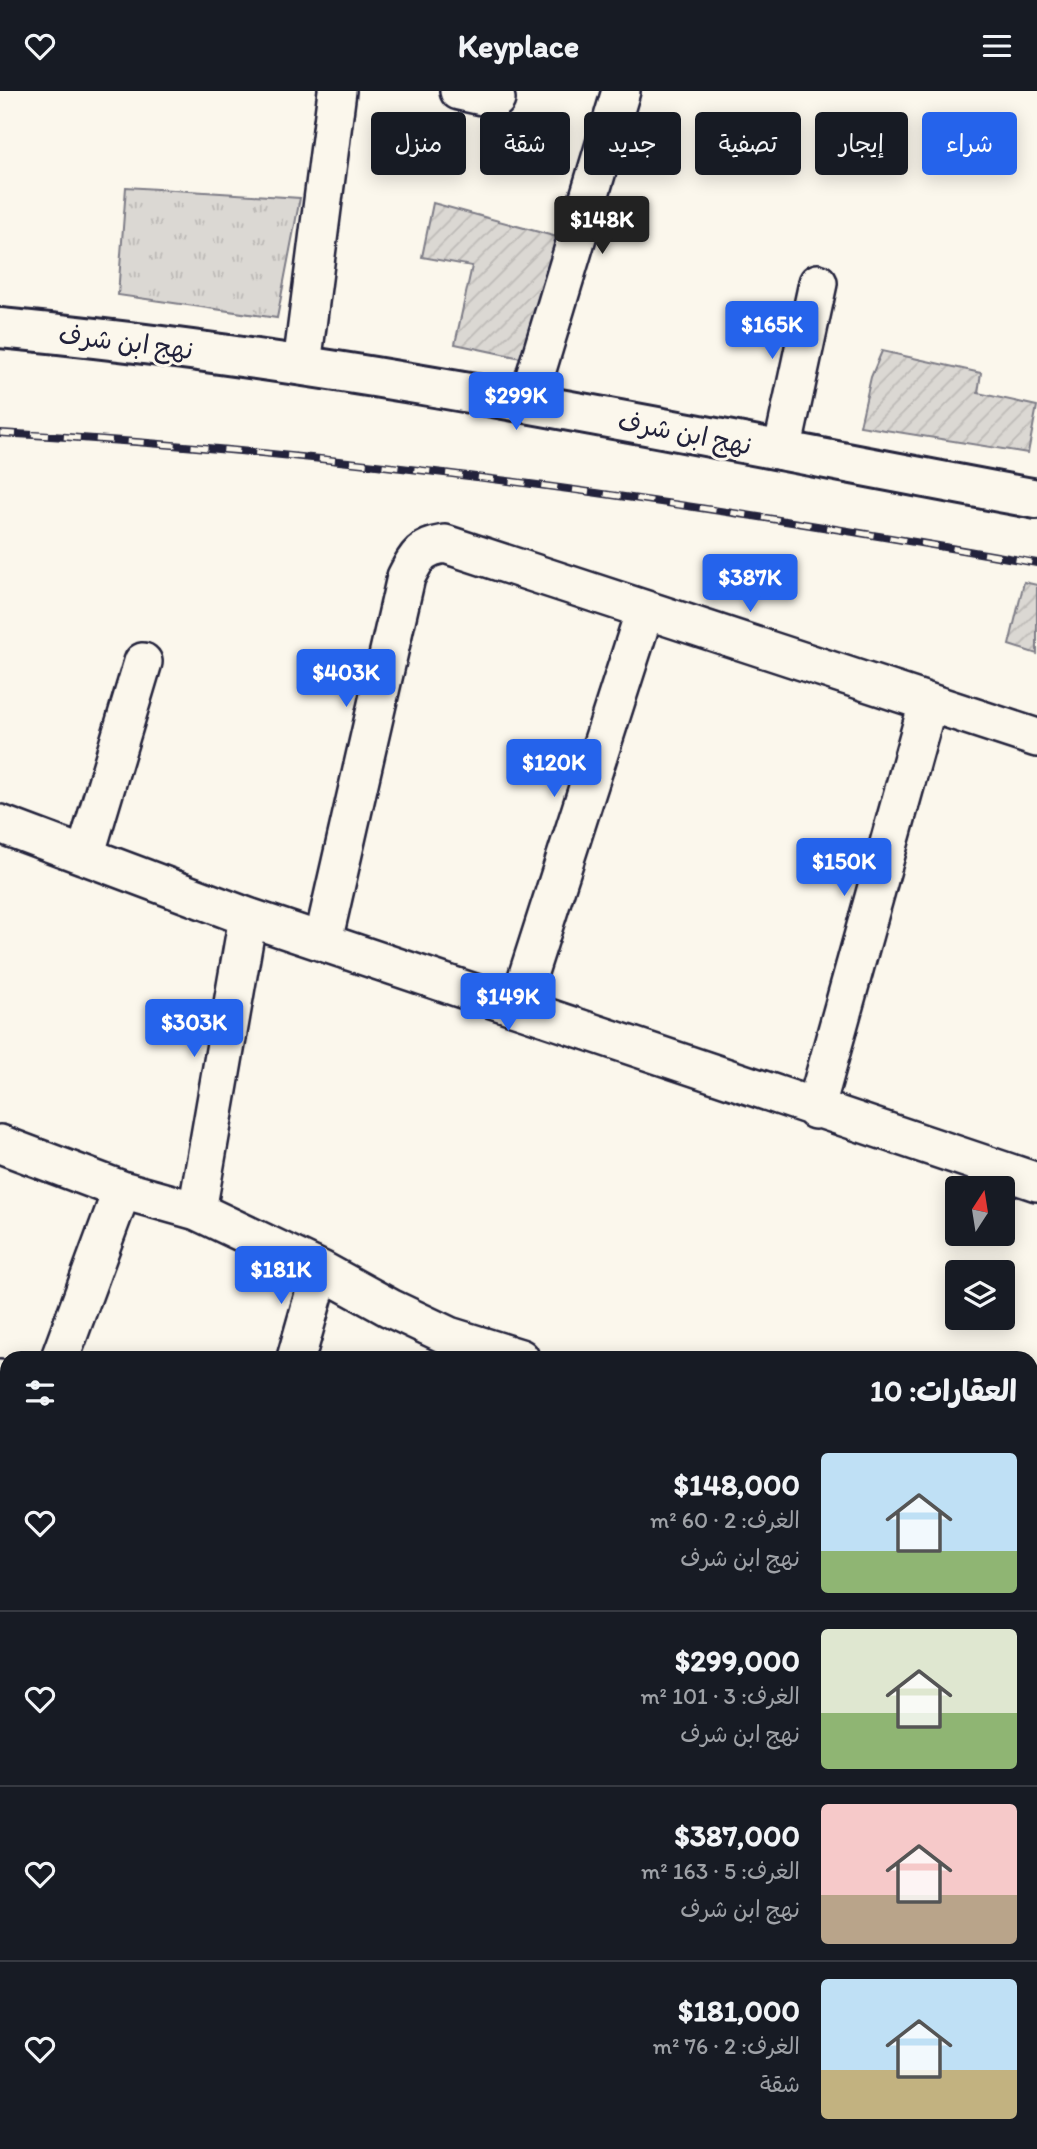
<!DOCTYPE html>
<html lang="ar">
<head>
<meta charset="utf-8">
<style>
  body { margin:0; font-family:Itim,"Playpen Sans Arabic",sans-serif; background:#20242c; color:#f1f3f6; direction:rtl; height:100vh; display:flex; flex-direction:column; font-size:26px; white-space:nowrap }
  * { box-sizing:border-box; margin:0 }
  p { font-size:23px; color:#9ea1a6 }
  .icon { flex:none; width:38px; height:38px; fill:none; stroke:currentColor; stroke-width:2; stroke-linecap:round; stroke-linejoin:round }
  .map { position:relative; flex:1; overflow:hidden; direction:ltr }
  .details { position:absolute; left:0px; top:1260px; width:1038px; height:798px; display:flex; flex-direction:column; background:#171b24; border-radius:21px 21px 0 0; box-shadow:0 4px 18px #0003; direction:rtl }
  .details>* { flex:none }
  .top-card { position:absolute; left:21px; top:21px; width:996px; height:63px; direction:rtl; display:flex; gap:14px }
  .needle { width:46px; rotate:12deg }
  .tools { position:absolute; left:945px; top:1085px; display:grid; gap:14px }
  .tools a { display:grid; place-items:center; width:70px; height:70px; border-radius:7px; background:#171b24; box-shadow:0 4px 18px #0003; font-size:35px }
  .price { position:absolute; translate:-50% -60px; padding:0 16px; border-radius:7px; background:#2563eb; color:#fff; font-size:23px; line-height:46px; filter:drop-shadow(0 2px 4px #0008) }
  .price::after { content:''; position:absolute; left:50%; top:42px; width:21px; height:16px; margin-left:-10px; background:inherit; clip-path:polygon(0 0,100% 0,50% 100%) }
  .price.current { background:#222; color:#fff }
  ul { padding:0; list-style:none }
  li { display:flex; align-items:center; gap:21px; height:175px; padding:0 21px }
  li+li { border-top:2px solid #363941 }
  li span { display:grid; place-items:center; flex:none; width:196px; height:140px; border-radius:7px; color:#555 }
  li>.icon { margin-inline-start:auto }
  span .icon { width:84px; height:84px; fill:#fffc; stroke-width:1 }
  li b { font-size:30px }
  h2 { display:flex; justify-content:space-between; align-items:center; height:84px; padding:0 21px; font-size:30px }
  .pill { padding:0 24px; border-radius:7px; background:#171b24; box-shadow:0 4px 18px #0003; font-size:24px; line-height:63px }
  .pill.current { background:#2563eb; color:#fff }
  header { display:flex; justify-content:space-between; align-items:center; height:91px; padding:0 21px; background:#171b24; font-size:32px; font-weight:700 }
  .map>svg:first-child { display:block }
  .grass { fill:url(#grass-tufts); stroke:#7e7d87; stroke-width:2 }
  .garden { fill:url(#garden-furrows); stroke:#7e7d87; stroke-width:2 }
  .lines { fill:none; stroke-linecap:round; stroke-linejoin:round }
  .minor-casing { stroke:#22223b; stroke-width:42 }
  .major-casing { stroke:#22223b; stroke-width:44 }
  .minor { stroke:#fbf7ec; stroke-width:37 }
  .major { stroke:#fbf7ec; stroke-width:38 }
  .rail-casing { stroke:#22223b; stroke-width:8 }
  .rail { stroke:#fbf7ec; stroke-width:5; stroke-dasharray:16; stroke-linecap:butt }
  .labels { text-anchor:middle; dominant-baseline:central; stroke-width:6; stroke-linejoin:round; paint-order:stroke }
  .street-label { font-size:26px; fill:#22223b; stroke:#fbf7ec }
</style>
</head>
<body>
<header><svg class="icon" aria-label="menu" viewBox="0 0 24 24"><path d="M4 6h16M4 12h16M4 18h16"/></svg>Keyplace<svg class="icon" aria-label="heart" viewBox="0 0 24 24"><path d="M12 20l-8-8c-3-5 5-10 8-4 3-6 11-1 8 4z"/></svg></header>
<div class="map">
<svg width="1037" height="2058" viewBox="0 0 1037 2058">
  <defs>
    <pattern id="grass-tufts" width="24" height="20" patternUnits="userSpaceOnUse" patternTransform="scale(1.75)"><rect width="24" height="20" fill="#dbd8d3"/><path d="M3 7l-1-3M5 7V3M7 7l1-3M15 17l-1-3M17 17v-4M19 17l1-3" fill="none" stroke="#bcb9b6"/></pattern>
    <pattern id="garden-furrows" width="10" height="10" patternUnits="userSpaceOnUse" patternTransform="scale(1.75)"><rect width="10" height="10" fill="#dbd8d3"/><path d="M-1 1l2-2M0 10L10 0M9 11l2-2" fill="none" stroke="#bcb9b6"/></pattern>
  </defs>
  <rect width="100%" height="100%" fill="#fbf7ec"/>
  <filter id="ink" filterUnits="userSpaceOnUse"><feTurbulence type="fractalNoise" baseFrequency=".0143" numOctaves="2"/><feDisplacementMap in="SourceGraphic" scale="14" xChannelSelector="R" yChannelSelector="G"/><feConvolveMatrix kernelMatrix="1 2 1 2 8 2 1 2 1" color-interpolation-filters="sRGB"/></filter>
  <g filter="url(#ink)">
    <path class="grass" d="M126 96 300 107 277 227 118 204Z"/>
    <path class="garden" d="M433 112 557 146 521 267 455 253 472 175 422 166Z
      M882 260 981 282 978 302 1037 315 1028 362 860 335 871 286Z
      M1024 491 1037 494V563L1009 554Z"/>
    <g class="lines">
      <g class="minor-casing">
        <path id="minor" d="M459 0 496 8
          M302 274 337 0
          M527 312 621 0
          M782 360 818 192
          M0 733 248 826 1037 1091
          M85 765 143 571
          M323 850 406 486C417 465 420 457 445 453L1037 647
          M518 915 645 519
          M815 1019 928 612
          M0 1053 122 1099 197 1120 321 1179 390 1217 449 1245 520 1267
          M197 1120 248 826
          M60 1267 122 1099
          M296 1267 321 1179
          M0 1288 7 1290
          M1031 1431 1037 1434
          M0 1552 7 1553
          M1031 1789 1037 1791
          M0 1859 7 1860
          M1031 2009 1037 2011
          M560 2051 561 2058"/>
      </g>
      <g class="major-casing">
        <path id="major" d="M0 237C349 270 693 344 1037 408"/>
      </g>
      <use href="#minor" class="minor"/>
      <use href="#major" class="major"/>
      <g class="rail-casing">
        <path id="rail" d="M0 342C348 361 694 412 1037 472"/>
      </g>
      <use href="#rail" class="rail"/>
    </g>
  </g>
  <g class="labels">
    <g class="street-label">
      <text transform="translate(126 251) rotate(7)">نهج ابن شرف</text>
      <text transform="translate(685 342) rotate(11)">نهج ابن شرف</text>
    </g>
  </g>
</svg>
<div class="tools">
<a><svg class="needle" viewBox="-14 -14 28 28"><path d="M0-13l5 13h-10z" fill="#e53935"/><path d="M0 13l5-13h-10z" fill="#9ea1a6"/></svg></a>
<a><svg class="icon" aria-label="layers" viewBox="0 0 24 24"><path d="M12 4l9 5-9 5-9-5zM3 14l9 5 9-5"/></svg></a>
</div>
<b class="price current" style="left:602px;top:165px">$148K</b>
<b class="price" style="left:772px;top:270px">$165K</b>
<b class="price" style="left:516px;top:341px">$299K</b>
<b class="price" style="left:750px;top:523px">$387K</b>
<b class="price" style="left:346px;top:618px">$403K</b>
<b class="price" style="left:554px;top:708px">$120K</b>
<b class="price" style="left:844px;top:807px">$150K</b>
<b class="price" style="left:508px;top:942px">$149K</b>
<b class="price" style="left:194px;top:968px">$303K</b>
<b class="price" style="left:281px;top:1215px">$181K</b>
<div class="top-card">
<a class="pill current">شراء</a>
<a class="pill">إيجار</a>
<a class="pill">تصفية</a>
<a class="pill">جديد</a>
<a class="pill">شقة</a>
<a class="pill">منزل</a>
</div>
<section class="details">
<h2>العقارات: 10<svg class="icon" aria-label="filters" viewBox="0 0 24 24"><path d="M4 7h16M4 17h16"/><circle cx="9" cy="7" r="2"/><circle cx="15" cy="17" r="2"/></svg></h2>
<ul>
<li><span style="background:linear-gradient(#bfe0f5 70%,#8fb573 0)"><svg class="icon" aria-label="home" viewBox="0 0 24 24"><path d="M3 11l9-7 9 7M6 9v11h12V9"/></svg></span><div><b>$148,000</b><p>الغرف: 2 · 60 m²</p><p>نهج ابن شرف</p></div><svg class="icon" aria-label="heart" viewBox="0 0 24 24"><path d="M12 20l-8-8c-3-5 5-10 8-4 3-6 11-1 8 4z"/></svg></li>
<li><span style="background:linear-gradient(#dfe7d0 60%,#8fb573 0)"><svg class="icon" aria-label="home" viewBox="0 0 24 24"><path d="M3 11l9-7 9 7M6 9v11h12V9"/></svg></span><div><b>$299,000</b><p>الغرف: 3 · 101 m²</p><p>نهج ابن شرف</p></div><svg class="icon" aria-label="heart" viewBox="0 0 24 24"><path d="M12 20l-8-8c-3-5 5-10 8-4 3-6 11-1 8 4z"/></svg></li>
<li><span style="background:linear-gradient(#f6c9c9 65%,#b9a48a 0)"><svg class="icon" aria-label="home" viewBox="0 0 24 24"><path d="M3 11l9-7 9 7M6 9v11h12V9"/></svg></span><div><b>$387,000</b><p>الغرف: 5 · 163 m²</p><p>نهج ابن شرف</p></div><svg class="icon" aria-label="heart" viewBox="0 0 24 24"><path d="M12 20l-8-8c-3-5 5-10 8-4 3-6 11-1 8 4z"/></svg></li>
<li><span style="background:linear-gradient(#bfe0f5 65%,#c2b280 0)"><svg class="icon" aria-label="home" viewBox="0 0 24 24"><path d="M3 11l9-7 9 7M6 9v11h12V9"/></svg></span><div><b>$181,000</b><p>الغرف: 2 · 76 m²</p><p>شقة</p></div><svg class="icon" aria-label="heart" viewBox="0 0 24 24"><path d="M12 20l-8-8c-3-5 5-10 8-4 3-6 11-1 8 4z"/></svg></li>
</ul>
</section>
</div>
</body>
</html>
